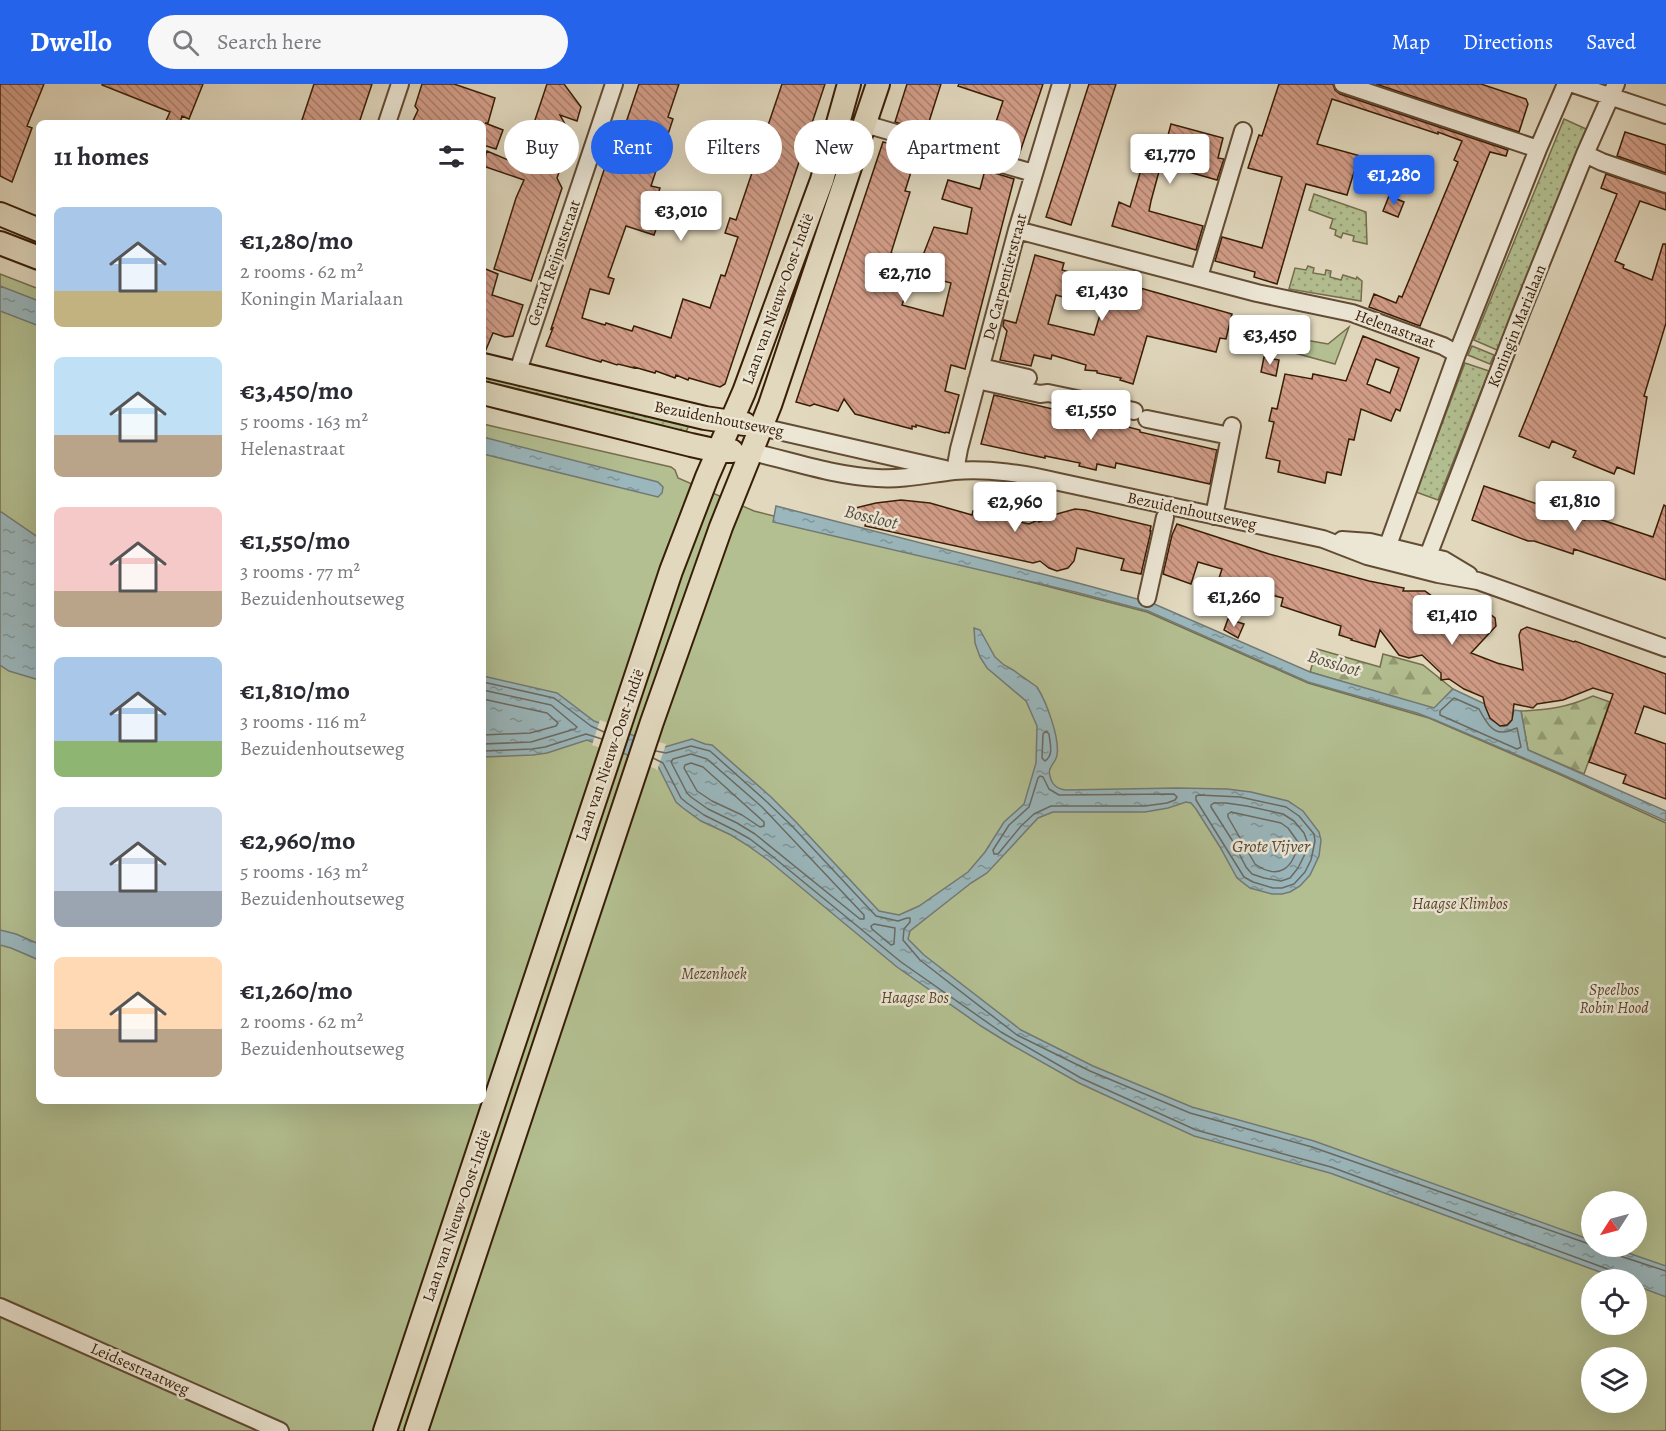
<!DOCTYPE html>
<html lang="en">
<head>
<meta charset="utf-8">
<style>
  body { margin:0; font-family:Alegreya,serif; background:#f7f7f7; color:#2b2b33; height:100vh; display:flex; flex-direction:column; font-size:22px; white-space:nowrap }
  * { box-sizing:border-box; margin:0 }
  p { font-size:20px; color:#7c7c81 }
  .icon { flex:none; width:33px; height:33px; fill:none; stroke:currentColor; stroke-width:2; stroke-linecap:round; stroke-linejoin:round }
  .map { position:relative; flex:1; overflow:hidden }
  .details { position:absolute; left:36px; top:36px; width:450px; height:984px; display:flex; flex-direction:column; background:#fff; border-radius:9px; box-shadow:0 6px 24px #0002 }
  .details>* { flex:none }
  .guide { position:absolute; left:504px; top:36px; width:570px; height:54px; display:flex; gap:12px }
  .needle { width:39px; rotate:234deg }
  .buttons { position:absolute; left:1581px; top:1107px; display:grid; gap:12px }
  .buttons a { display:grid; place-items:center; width:66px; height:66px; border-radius:50%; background:#fff; box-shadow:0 6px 24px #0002; font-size:30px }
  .price { position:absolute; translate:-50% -51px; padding:0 14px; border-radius:6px; background:#fff; color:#222; font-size:20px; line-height:39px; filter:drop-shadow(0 2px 3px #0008) }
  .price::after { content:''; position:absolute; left:50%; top:36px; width:18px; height:14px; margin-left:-9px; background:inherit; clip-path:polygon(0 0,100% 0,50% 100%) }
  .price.current { background:#2563eb; color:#fff }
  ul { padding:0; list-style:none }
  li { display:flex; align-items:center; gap:18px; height:150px; padding:0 18px }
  li span { display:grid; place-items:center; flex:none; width:168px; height:120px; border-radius:9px; color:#555 }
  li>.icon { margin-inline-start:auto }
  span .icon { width:72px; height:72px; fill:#fffc; stroke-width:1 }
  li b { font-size:26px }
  h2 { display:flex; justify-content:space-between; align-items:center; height:72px; padding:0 18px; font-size:26px }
  .pill { padding:0 21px; border-radius:27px; background:#fff; box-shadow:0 6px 24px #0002; font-size:21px; line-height:54px }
  .pill.current { background:#2563eb; color:#fff }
  header { display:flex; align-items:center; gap:36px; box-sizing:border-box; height:84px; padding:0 30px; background:#2563eb; color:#fff }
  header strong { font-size:28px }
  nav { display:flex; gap:33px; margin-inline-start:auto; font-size:21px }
  .search { width:420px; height:54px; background:#f7f7f7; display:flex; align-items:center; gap:15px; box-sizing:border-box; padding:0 21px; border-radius:33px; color:#7c7c81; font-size:22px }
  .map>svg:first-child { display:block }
  .grass { fill:url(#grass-dots); stroke:#766e4c; stroke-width:1.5 }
  .forest { fill:url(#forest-firs); stroke:#766e4c; stroke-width:1.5 }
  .green { fill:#b3bf91; stroke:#766e4c; stroke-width:1.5; fill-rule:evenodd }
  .water { fill:url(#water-ripples); stroke:#737a74; stroke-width:1.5 }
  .pier { fill:#e1d8be }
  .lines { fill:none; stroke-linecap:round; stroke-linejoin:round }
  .shore { stroke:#6a6a62; stroke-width:1.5 }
  .building { fill:url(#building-back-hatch); stroke:#391e06; stroke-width:1.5; fill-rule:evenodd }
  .minor-casing { stroke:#634c34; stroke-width:20 }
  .major-casing { stroke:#391e06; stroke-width:26 }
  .minor { stroke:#ece6d5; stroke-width:16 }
  .major { stroke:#e1d8be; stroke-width:22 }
  .labels { text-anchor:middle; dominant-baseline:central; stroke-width:5; stroke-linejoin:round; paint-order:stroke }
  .street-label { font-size:16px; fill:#391e06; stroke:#ece6d5 }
  .park-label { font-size:16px; font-style:italic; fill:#584629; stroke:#ece6d5 }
  .water-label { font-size:18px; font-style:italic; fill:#564c3d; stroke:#ece6d5 }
</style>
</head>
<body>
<header>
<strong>Dwello</strong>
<div class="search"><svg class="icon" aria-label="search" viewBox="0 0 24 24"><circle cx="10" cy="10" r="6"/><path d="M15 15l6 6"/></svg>Search here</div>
<nav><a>Map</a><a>Directions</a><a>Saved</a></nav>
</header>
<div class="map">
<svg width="1666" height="1347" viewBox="0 0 1666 1347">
  <defs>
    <pattern id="grass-dots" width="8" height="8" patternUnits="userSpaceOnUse" patternTransform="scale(1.5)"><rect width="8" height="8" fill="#b3bf91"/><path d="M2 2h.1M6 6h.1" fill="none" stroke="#939b74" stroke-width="1.8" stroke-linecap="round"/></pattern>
    <pattern id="forest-firs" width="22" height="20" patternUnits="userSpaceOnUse" patternTransform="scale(1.5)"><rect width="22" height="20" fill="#b3bf91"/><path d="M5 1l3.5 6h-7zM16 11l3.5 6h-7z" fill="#939b74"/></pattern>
    <pattern id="water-ripples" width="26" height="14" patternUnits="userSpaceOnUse" patternTransform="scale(1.5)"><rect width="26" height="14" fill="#9ab7bd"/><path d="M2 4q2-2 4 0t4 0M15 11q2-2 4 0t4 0" fill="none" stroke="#7f9498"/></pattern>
    <pattern id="building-back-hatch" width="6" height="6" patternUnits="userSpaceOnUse" patternTransform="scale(1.5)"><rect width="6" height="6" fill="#d29d88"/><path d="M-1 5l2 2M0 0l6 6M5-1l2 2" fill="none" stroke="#ab7f6d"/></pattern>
  </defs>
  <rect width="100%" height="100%" fill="#e1d8be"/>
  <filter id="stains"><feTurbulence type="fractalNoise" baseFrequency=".00333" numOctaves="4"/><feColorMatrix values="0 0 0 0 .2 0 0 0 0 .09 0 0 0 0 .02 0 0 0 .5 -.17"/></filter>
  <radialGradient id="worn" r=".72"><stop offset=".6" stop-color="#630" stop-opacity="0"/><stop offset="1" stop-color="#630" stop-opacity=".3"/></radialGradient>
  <path class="grass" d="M1564 35 1586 45 1497 266 1474 256Z
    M1314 110 1366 128 1367 160 1353 157 1354 152 1343 149 1341 154 1335 151 1336 146 1330 144 1333 135 1309 126Z
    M1308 182 1314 184 1313 189 1325 191 1326 186 1331 187 1330 193 1341 196 1343 191 1356 195 1357 193 1362 197 1361 217 1289 205 1295 184 1306 186Z
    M1472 262 1494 271 1490 280 1468 271Z
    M1465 279 1489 287 1438 416 1416 408Z
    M483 290 690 339 685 350 483 299Z"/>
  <path class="forest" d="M1317 565 1380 583 1383 570 1423 581 1453 605 1434 625 1310 588Z
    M1593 612 1610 618 1584 690 1528 666 1521 627C1549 626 1568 623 1593 612Z"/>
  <path class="green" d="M0 190 39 205V1017H483V340L671 383 675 386 678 394 754 427 1147 528 1308 599 1429 634 1561 691 1666 739V1347H0ZM1592 1118H1636V1162H1592ZM1592 1196H1636V1240H1592ZM1592 1274H1636V1318H1592Z
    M1349 243 1335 280 1262 260 1265 249 1328 260Z"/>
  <path class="water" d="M0 202 39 217V242L0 227Z
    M483 353 658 398 663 403 662 409 658 413 483 370Z
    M776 422 1078 499 1152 519 1310 588 1434 624 1453 605 1485 620C1491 638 1509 657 1514 626L1521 627 1528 666 1666 727V737L1559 689 1435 636 1417 629 1308 598 1148 527 1075 508 773 438Z
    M0 427 39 454V596L9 587 0 581Z
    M974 544 980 546 995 573 1004 581 1013 586 1037 603C1046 617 1060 654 1057 671 1056 679 1047 683 1050 692 1052 702 1058 705 1066 706L1177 704 1227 705 1251 708 1288 717 1303 727 1319 748 1321 756 1319 772 1310 791 1300 802 1290 808 1282 810H1272L1250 804 1237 794 1220 763 1196 725 1191 719 1186 718 1168 724 1145 728H1053L1038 734 987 789 971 799 910 847 908 855 924 871 1021 946 1093 982 1192 1023 1314 1057 1591 1156 1592 1162 1611 1163 1666 1182V1213L1637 1202 1636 1196 1619 1195 1330 1089 1194 1052 1079 999 1010 960 981 942 897 883 768 776 747 761 731 751 701 737 683 724 676 718 658 682 587 656 547 669 533 671 483 673V592L557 609 594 637 665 663 692 655 705 660 712 661 771 713 796 738 879 827 899 831 919 822 968 788 985 768 1004 738 1024 720 1036 679 1037 642 1026 617 987 584 980 573 975 559Z
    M0 846 16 850 39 860V876L11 864 0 861Z"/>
  <path class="pier" d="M600 636 628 647 620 671 592 661Z
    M648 655 666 660 657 687 656 685 629 674Z"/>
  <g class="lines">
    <path class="shore" d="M483 598 554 614 591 642 604 648
      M483 606 551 621 577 643 575 645 531 658 483 660
      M1454 614 1479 625C1484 634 1491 649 1503 648 1509 648 1513 645 1517 644L1521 663 1517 665 1440 631V627Z
      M483 615 547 629 558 639 556 642 530 649 483 651
      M1046 647 1049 650C1050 660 1054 671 1045 677L1042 674 1043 650Z
      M483 667 532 665 545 663 586 650 602 655
      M656 667 666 669 691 662 710 667 767 718 792 742 876 832 898 837 907 834H910V838L904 845 903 856 920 876 1017 951 1090 987 1190 1029 1312 1063 1592 1161
      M691 670 707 675 762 723 864 831V835H860L755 750 737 739 708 725 691 713 687 709 671 678 673 675Z
      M653 674 663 679 681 714 687 719 704 731 734 746 750 755 772 772 901 878 1001 948 1081 994 1196 1046 1331 1083 1613 1187 1617 1191 1618 1196
      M691 679 703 683 764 738V742L760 743 742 731 712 717 697 707 684 684 685 681Z
      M1040 692 1043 693 1049 705 1059 711 1174 710 1177 713 1175 716 1167 719 1145 722H1051L1034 730 1021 742 998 770H994L993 766 1009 741 1029 723 1038 694Z
      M1199 711 1240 713 1286 723 1299 732 1314 750 1315 757 1311 776 1305 788 1294 800 1282 804H1273L1253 798 1244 793 1196 716V712Z
      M1214 719H1226L1247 722 1283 730 1294 737 1304 749 1307 757 1306 768 1298 784 1290 794 1281 797 1264 794 1252 790 1246 783 1232 756 1211 723V721Z
      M1231 728 1281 739 1288 744 1298 758C1294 784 1279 797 1255 780L1228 733V730Z
      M874 840 895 844 894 860 891 861 872 845 871 842Z
      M1613 1162V1168L1617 1171 1666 1187"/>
  </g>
  <path class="building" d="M0 0H44L27 42 32 44 12 98 0 92Z
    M102 0H203L189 35 182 32 180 39H165L170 28 102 1Z
    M314 0H372L359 39H301Z
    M422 0H454L495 14 488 39H485L503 46 496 65 483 61V39H412L418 26 415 22Z
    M547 0H564L581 23 577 37 560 31 571 51 556 46 567 66 557 94 562 104 531 197 494 185 516 114 524 96 483 82V79L487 67 520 81Z
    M639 0H679L668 33 673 35 651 102 660 104 655 119 664 122 654 151 626 142 608 193 614 195 609 210 590 205 582 234 605 241 606 239 632 247 634 242 671 254 683 215 710 224 721 191 725 192 738 153 725 149 730 134 736 136 782 0H825L725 300 720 303 689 294 688 296 676 291 675 294 656 287 655 289 634 283V284L618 280 617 281 602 276 601 278 546 262 553 244 551 245 606 80 608 81 609 78 612 80Z
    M907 0H941L926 47 895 38Z
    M959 0H1043L1018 74 987 65 1003 17 958 2Z
    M1089 0H1116L1071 141 1046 133Z
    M1279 0H1333L1335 6 1340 10 1508 66 1506 72 1490 68 1420 242 1369 223 1374 210 1396 219 1399 212 1402 213 1458 78 1454 76 1462 57 1438 48V50L1332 15 1317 60 1364 73 1359 90 1354 88 1347 111 1306 100 1277 200 1254 193 1255 188 1215 177 1222 153 1262 164 1282 93 1248 84 1259 51 1262 52Z
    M1376 0H1481L1526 15 1528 20 1519 48Z
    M1171 40 1223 54 1218 74 1224 75 1217 96 1161 80 1151 117 1149 127 1203 142 1196 166 1112 142 1119 118 1130 123 1150 55 1166 59Z
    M1625 48 1666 61V89L1617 72Z
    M883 58 918 66 905 107 910 108 891 169 920 179 934 143 967 150 972 124 942 115 948 96 980 105 985 86 1014 95 965 285 951 281 945 307 959 311 949 349 946 348 945 349 916 341V343L912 342V345L855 330 844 315 838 327 814 320 810 322 796 318ZM918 190 951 199 943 232 902 221 912 192 917 194Z
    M1606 90 1666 110V126L1640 117 1615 177 1624 181 1623 184 1652 196 1663 160H1666V239L1644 312 1647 313 1634 390 1617 383 1614 390 1573 373 1576 367 1552 357 1549 364 1519 352 1617 110 1601 104Z
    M1389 112 1404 118 1398 133 1383 127Z
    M1035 171 1064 179 1062 186 1132 205 1133 202 1232 230 1226 255 1220 254 1216 268 1147 252 1133 300 1120 296 1121 294 1097 289V287L1085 286 1086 281 1052 271 1051 275 1034 271 1031 282 1000 276 1007 247 1003 242 1004 236 1016 239ZM1056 211 1102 224 1094 251 1048 240Z
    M483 184 498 190 492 211 523 221 513 252 505 253 493 249 485 268H483Z
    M1363 252 1419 274 1400 327 1396 325 1391 337 1361 325 1354 356 1349 355 1341 391 1327 388 1325 399 1278 388 1280 377 1266 374 1274 338 1269 337 1272 324 1277 325 1285 290 1312 295 1313 290 1346 297ZM1376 275 1399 284 1390 309 1367 300Z
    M1264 273 1279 276 1276 292 1261 288Z
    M994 311 1090 334V331L1125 339 1124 342 1140 346V348L1217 366 1210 400 1116 379 1115 384 1097 380 1096 386 1079 382 1080 379 1045 372V374L981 360Z
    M1484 402 1585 436 1587 431 1653 453 1664 421 1666 422V496L1574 465 1573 470 1534 457H1528L1472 436Z
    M901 416 930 419 972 431 973 427 1029 440 1038 436 1039 438 1057 430 1075 425 1085 426 1151 442 1150 447H1151L1141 490 1121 486 1124 475 1077 464 1074 477 1068 484 1057 487 1049 484 1040 477 1033 479 865 442 866 438 855 436 851 425 876 419Z
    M1177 440 1269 470 1369 497 1404 504 1403 507H1425L1432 512 1491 531 1495 534 1496 542 1471 569 1497 579 1523 586 1519 551 1521 546 1527 543 1574 558 1575 557 1666 590V630L1644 622 1635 649 1666 660V715L1623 699 1626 691 1589 678 1613 610 1593 604 1563 616 1537 620 1533 624 1514 620 1512 636 1507 641 1500 642 1490 634 1485 622 1483 613 1464 605 1449 595 1441 596V589L1422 571 1409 574 1399 571 1380 546 1375 563 1351 556 1352 555 1339 551 1341 542 1281 522 1283 514 1256 507 1253 514 1217 500 1222 485 1198 478 1191 500 1163 490 1172 451Z
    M1228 535 1244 540 1238 554 1224 546Z"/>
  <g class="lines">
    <g class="minor-casing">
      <path id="minor" d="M1343 0 1538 65
        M1573 0 1666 31
        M387 39 400 0
        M865 40 1033 89
        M1585 70 1602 78 1666 100
        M1017 146 1257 209 1352 229 1443 262 1457 270
        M1199 193 1243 47
        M981 283 1028 294
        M517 290 614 0
        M977 296 1040 310 1048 309 1134 327
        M1147 335 1230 352
        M761 343 945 385
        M751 368C793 377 834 392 877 394 903 396 928 390 954 387 990 384 1024 390 1059 398L1323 455 1367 472 1438 490 1478 497 1666 564
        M955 387 959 365 1017 146 1061 0
        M1214 432 1232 342
        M1342 456 1370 458 1427 472 1444 476 1469 491
        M1383 475 1457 270 1538 65 1566 0
        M1423 485 1521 229 1585 70 1616 0
        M1147 514 1165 433
        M0 1223 280 1347"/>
    </g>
    <g class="major-casing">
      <path id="major" d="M0 130 39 146
        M0 159 39 174
        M483 281 705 334 745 340
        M483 309 691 361 718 367H732
        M385 1347 671 487 707 393 744 308 780 210 822 96 849 0
        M416 1347 652 638 721 443 770 321 878 0"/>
    </g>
    <use href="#minor" class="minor"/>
    <use href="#major" class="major"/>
  </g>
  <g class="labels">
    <g class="street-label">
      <text transform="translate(554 179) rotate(-71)">Gerard Reijnststraat</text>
      <text transform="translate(1005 193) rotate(-75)">De Carpentierstraat</text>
      <text transform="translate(778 215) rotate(-70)">Laan van Nieuw-Oost-Indië</text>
      <text transform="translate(1517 242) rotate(-68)">Koningin Marialaan</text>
      <text transform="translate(1395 245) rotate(20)">Helenastraat</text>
      <text transform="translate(719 335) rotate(11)">Bezuidenhoutseweg</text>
      <text transform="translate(1192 427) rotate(12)">Bezuidenhoutseweg</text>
      <text transform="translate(610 671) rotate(-71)">Laan van Nieuw-Oost-Indië</text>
      <text transform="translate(457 1132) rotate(-71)">Laan van Nieuw-Oost-Indië</text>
      <text transform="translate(140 1285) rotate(24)">Leidsestraatweg</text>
    </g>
    <g class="park-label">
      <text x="1460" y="820">Haagse Klimbos</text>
      <text x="714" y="890">Mezenhoek</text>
      <text x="1614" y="906">Speelbos<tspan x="1614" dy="18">Robin Hood</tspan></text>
      <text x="915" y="914">Haagse Bos</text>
    </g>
    <g class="water-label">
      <text transform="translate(871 433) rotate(14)">Bossloot</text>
      <text transform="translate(1334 579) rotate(17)">Bossloot</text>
      <text x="1271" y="762">Grote Vijver</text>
    </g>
  </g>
  <rect width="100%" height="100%" filter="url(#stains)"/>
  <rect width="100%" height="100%" fill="url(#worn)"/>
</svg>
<div class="buttons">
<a><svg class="needle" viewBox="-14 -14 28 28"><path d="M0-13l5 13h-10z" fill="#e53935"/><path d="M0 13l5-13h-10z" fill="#7c7c81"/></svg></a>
<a><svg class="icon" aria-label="locate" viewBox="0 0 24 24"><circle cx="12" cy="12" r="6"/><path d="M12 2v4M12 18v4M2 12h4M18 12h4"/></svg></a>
<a><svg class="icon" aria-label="layers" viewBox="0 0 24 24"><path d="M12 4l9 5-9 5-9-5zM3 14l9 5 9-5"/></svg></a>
</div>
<b class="price" style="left:1170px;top:101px">€1,770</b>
<b class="price current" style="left:1394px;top:122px">€1,280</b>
<b class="price" style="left:681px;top:158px">€3,010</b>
<b class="price" style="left:905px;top:220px">€2,710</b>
<b class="price" style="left:1102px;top:238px">€1,430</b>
<b class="price" style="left:1270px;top:282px">€3,450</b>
<b class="price" style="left:1091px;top:357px">€1,550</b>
<b class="price" style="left:1575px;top:448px">€1,810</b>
<b class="price" style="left:1015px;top:449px">€2,960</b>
<b class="price" style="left:1234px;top:544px">€1,260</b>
<b class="price" style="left:1452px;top:562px">€1,410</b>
<div class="guide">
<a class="pill">Buy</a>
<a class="pill current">Rent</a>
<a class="pill">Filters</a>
<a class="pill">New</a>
<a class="pill">Apartment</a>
</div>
<section class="details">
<h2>11 homes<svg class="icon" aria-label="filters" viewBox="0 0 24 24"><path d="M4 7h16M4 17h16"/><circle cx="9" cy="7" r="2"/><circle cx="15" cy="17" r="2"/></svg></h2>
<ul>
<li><span style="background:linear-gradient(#a9c7e8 70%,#c2b280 0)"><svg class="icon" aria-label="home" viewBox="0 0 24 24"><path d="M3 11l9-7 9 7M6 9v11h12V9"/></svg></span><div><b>€1,280/mo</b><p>2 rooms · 62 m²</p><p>Koningin Marialaan</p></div></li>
<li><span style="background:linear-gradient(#bfe0f5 65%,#b9a48a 0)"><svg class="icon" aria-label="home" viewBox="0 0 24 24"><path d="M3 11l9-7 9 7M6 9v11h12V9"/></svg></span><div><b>€3,450/mo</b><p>5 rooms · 163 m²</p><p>Helenastraat</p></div></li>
<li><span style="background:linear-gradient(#f6c9c9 70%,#b9a48a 0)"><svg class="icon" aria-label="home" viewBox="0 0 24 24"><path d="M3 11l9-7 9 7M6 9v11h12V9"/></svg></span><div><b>€1,550/mo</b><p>3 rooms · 77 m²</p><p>Bezuidenhoutseweg</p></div></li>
<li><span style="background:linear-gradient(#a9c7e8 70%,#8fb573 0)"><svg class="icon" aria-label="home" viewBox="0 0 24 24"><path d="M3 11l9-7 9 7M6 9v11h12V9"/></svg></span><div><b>€1,810/mo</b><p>3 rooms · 116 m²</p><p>Bezuidenhoutseweg</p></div></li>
<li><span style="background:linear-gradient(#c9d6e8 70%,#9aa5b1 0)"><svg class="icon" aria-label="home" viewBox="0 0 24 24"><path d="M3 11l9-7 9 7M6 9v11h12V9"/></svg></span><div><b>€2,960/mo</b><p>5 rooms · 163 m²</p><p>Bezuidenhoutseweg</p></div></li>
<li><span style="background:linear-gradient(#ffd9b3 60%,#b9a48a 0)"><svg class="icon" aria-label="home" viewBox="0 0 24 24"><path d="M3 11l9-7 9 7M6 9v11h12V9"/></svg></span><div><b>€1,260/mo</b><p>2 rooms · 62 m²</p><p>Bezuidenhoutseweg</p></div></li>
</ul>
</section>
</div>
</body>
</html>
